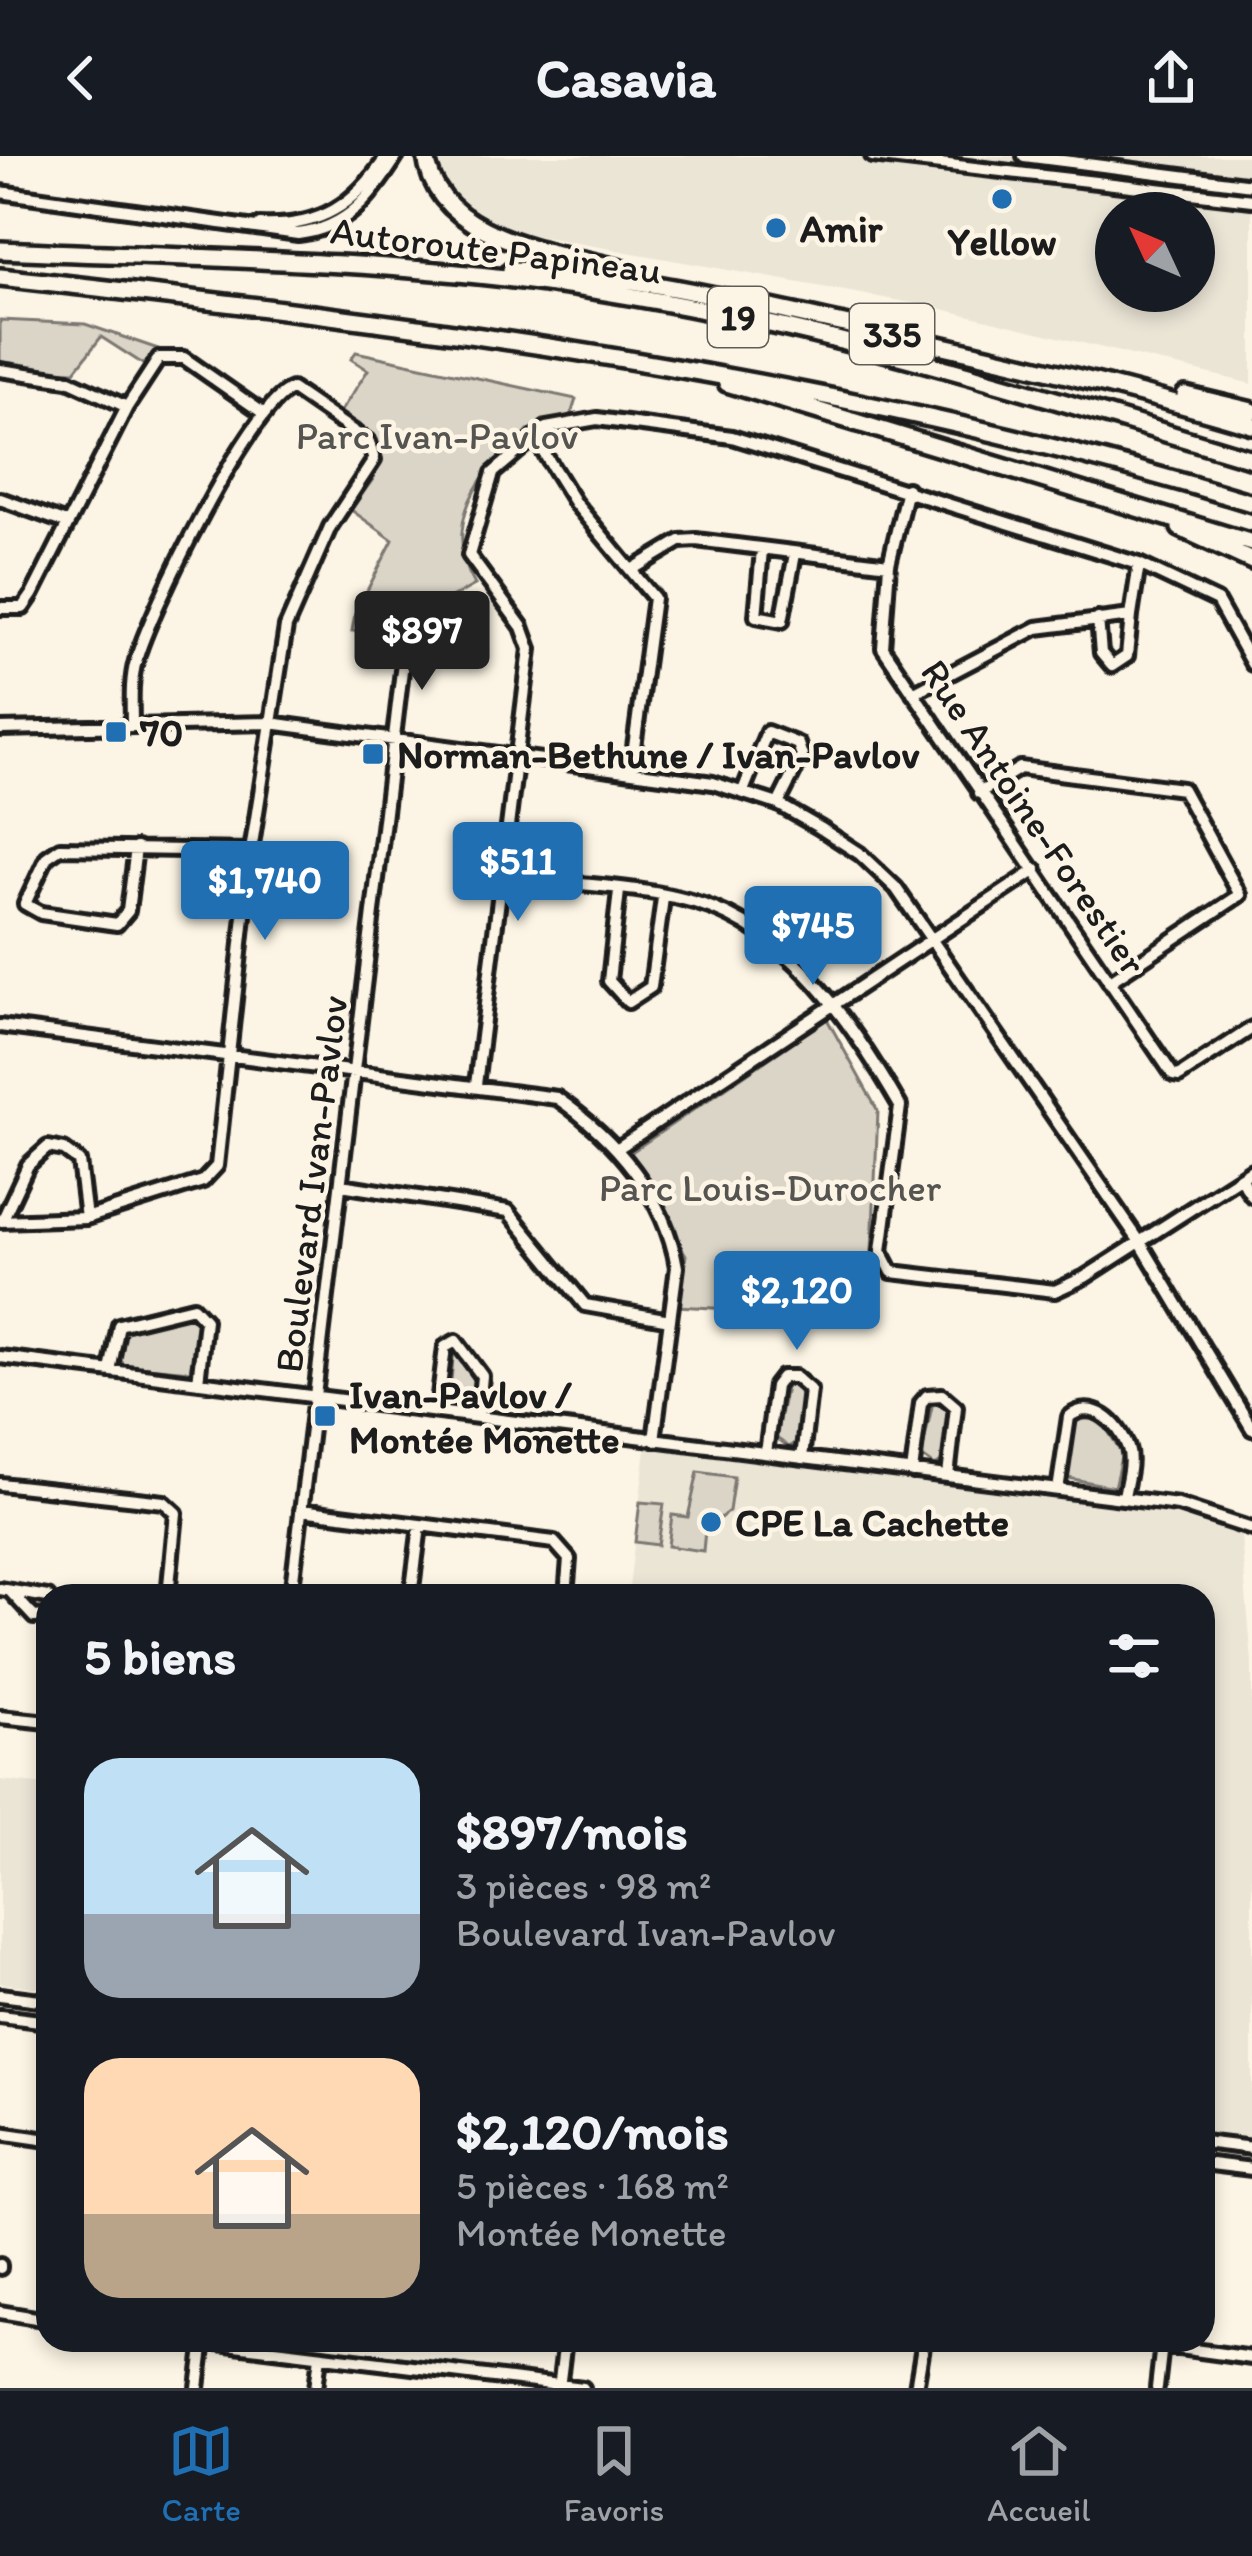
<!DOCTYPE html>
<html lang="fr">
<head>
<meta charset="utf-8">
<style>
  body { margin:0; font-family:Itim,sans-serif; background:#20242c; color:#f1f3f6; height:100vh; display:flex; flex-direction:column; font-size:45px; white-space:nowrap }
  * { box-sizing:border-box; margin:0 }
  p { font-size:39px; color:#9ea1a6 }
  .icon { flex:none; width:66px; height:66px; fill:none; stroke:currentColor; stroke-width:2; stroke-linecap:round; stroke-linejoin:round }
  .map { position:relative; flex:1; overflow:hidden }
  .side { position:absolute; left:36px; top:1428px; width:1179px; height:768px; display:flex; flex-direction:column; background:#171b24; border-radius:36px; box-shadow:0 6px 18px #0003 }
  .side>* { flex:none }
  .needle { width:78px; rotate:314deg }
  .tools { position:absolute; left:1095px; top:36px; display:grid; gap:24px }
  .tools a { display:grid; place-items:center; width:120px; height:120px; border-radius:50%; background:#171b24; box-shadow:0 6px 18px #0003; font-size:60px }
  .price { position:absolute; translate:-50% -102px; padding:0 27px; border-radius:12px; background:#1f6fb2; color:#fff; font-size:39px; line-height:78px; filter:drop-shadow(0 3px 6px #0008) }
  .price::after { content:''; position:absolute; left:50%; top:72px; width:36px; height:27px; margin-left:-18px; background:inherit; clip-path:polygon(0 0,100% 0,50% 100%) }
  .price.on { background:#222; color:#fff }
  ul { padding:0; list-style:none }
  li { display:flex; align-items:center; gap:36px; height:300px; padding:0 48px }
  li span { display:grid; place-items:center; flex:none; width:336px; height:240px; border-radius:36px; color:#555 }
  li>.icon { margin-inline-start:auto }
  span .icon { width:144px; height:144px; fill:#fffc; stroke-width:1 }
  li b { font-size:51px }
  h2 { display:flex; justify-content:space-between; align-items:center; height:144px; padding:0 48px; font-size:51px }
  header { display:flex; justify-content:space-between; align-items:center; height:156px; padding:0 48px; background:#171b24; font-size:54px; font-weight:700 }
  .tabs { display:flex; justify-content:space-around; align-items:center; height:168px; border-top:3px solid #363941; background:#171b24; font-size:33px; color:#9ea1a6 }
  .tabs a { display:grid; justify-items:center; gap:6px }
  .tabs .on { color:#1f6fb2 }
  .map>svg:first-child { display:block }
  .built { fill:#ebe5d6; fill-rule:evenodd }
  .green { fill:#dbd5c8; stroke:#7c7872; stroke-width:3 }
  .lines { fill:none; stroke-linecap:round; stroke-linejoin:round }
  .minor-casing { stroke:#1c1c1c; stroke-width:20 }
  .highway-casing { stroke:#1c1c1c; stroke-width:24 }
  .minor { stroke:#fcf5e5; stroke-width:10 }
  .highway { stroke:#fcf5e5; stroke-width:15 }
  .poi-dot { fill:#1f6fb2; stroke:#fcf5e5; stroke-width:4.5 }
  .labels { text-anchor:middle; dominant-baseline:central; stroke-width:9; stroke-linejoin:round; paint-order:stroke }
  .shield { fill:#fcf5e5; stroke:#5f5d58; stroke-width:3 }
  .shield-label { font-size:36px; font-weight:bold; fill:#1c1c1c }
  .poi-label { font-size:39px; font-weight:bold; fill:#1c1c1c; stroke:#fcf5e5; text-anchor:start }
  .street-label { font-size:39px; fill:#1c1c1c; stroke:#fcf5e5 }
  .park-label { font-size:39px; fill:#555450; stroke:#fcf5e5 }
</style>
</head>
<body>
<header><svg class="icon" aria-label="back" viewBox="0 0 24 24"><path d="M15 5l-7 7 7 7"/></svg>Casavia<svg class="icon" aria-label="share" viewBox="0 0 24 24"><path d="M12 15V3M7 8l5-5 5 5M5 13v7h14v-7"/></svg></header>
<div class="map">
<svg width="1252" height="2232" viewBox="0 0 1252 2232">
  <rect width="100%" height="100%" fill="#fcf5e5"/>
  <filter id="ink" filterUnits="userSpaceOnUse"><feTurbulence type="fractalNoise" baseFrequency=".00833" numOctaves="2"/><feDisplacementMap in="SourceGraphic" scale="24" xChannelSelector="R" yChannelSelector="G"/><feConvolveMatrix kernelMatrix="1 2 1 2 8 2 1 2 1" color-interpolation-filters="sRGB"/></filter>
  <g filter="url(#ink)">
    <path class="built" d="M435 0H1252V228L934 151 527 78 476 59 451 39ZM1116 57H1194V135H1116Z
      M646 1292 1171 1358 1241 1380 1252 1506V1983L1203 1977V1440H628Z
      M0 1624 48 1629V1833L0 1827Z"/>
    <path class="green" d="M0 164 85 168 173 198 143 208 101 181 75 215 0 214Z
      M356 196 576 243 571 259C502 279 432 356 475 429L442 447 432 483 352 475 355 458 393 384 351 354 373 323 380 302 369 279 339 258 368 214 351 203Z
      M827 863 878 955 871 1118 860 1160 677 1150 686 1099 627 999Z
      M188 1158 198 1166 190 1215 125 1209 119 1203 124 1175Z
      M454 1191 475 1221 473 1245 466 1251 449 1248Z
      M787 1227 801 1231 803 1238 796 1287 789 1291 775 1281Z
      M933 1246 949 1252 943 1305 935 1310 921 1300Z
      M1085 1261 1100 1263 1122 1297 1114 1331 1068 1322 1075 1265Z
      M698 1316 734 1321 729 1355 705 1374 703 1395 668 1390 672 1359 688 1361Z
      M640 1346 664 1348 658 1389 635 1386Z"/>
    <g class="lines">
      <g class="minor-casing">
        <path id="minor" d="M872 0 1252 44
          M1024 0 1252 29
          M0 36 298 78C348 72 372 40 397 0
          M260 69C320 72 355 49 387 0
          M0 214 68 224 127 251
          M534 281 575 347 654 442 631 614
          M907 333 889 408 883 492 1173 919 1179 920 1252 872
          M0 343 66 367
          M762 394 756 460 782 465 795 398
          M633 413 680 385 696 384 889 408
          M0 452H23L32 439 127 251 159 202H184L263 257
          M1098 463 1101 497 1112 510 1127 500 1131 460
          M913 537 1037 472 1131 460 1139 408
          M0 573 270 567 713 627 778 648 820 672 860 698 896 732 1140 1086 1252 1273
          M743 635 767 576 798 588 802 600 778 648
          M979 637 1020 612 1182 633 1240 739 1109 826
          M136 692 128 755 117 768 41 757 25 748 47 701 60 692 251 695
          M500 721C567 729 648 728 712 752 798 785 856 874 900 950L881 1095 892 1116 1055 1135 1085 1121 1252 1014
          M619 735 609 825 628 846 651 831 663 742
          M0 870 557 942C615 982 665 1040 677 1111L654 1284
          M476 929 530 493 522 471 469 399 493 317 546 272 597 263 732 281 1139 408 1217 445 1252 508
          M618 992 1036 714
          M1240 1022 1252 1040
          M341 1029 508 1055 585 1149 670 1164
          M0 1065 86 1062 203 1025 217 1010 251 695 286 471 330 371 374 304 369 286 292 233C251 247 148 459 136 505 130 526 132 549 132 570
          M2 1065 28 1009 48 991 64 994 79 1005 86 1062
          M0 1201 1178 1349 1252 1373
          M110 1215 119 1169 193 1151 205 1164 198 1226
          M437 1256 445 1191 456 1185 482 1220 478 1261
          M766 1297 775 1230 782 1221H795L810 1234 802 1302
          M912 1316 921 1247 927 1240 942 1239 956 1251 948 1320
          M0 1328 164 1346 176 1357 168 1440
          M1058 1334 1069 1261C1092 1242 1120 1267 1128 1292 1133 1306 1126 1327 1124 1341
          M301 1354 554 1386 569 1403 566 1440
          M0 1433 48 1441
          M10 1435 34 1461 48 1460
          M291 1440 406 481
          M411 1440 420 1370
          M0 1561 48 1566
          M0 1839 48 1845
          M0 1860 48 1866
          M0 1977 48 1984
          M1203 1986 1252 1992
          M1203 2007 1252 2013
          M0 2109V2112
          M0 2156 48 2164
          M194 2184 583 2232
          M1121 2184 1252 2202
          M198 2232 204 2184
          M316 2232 320 2200
          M559 2232 565 2184
          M916 2232 924 2184
          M1157 2232 1162 2188"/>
      </g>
      <g class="highway-casing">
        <path id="highway" d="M426 0C437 90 570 96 638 118
          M0 94C182 102 364 103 545 127 787 159 1019 233 1252 303
          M511 114C618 116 721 141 826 164 969 195 1111 227 1252 269
          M0 121C424 168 843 221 1252 347
          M727 227 1252 387
          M1185 239 1252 255
          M1180 372 1252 405"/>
      </g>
      <use href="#minor" class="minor"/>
      <use href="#highway" class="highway"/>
    </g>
  </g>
  <g class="poi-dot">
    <circle cx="1002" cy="43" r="12"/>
    <circle cx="776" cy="72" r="12"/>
    <rect x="104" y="564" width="24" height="24" rx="6"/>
    <rect x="361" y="586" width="24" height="24" rx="6"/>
    <rect x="313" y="1248" width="24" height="24" rx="6"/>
    <circle cx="711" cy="1366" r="12"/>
  </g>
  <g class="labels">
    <g class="shield">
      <rect x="708" y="131" width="60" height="60" rx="9"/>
      <rect x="850" y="148" width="84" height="60" rx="9"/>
    </g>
    <g class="shield-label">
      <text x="738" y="161">19</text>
      <text x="892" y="178">335</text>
    </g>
    <g class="poi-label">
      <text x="800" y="72">Amir</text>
      <text x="1002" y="85" text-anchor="middle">Yellow</text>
      <text x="140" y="576">70</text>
      <text x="397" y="598">Norman-Bethune / Ivan-Pavlov</text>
      <text x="349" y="1238">Ivan-Pavlov /<tspan x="349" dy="45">Montée Monette</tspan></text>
      <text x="735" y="1366">CPE La Cachette</text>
    </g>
    <g class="street-label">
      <text transform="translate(496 94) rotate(7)">Autoroute Papineau</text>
      <text transform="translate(1034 661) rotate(56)">Rue Antoine-Forestier</text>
      <text transform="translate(311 1028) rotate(-83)">Boulevard Ivan-Pavlov</text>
    </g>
    <g class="park-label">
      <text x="437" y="279">Parc Ivan-Pavlov</text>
      <text x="770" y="1031">Parc Louis-Durocher</text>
    </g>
  </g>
</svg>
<div class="tools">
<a><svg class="needle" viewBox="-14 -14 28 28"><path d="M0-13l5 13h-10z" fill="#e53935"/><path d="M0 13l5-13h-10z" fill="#9ea1a6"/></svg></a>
</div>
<b class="price on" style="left:422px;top:537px">$897</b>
<b class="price" style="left:518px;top:768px">$511</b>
<b class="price" style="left:265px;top:787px">$1,740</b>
<b class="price" style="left:813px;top:832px">$745</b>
<b class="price" style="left:797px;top:1197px">$2,120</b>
<section class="side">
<h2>5 biens<svg class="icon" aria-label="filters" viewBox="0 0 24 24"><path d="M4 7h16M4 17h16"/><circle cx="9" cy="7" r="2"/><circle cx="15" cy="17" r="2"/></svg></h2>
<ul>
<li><span style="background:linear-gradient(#bfe0f5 65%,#9aa5b1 0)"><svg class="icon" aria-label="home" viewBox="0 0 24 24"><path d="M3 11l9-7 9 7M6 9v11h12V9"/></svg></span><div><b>$897/mois</b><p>3 pièces · 98 m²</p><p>Boulevard Ivan-Pavlov</p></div></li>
<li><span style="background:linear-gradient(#ffd9b3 65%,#b9a48a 0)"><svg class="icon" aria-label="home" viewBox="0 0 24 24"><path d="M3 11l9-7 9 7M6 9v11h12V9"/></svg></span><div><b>$2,120/mois</b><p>5 pièces · 168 m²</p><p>Montée Monette</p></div></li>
</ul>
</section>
</div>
<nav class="tabs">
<a class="on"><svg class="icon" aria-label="map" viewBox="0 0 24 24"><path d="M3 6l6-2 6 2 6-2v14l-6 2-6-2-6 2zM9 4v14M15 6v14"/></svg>Carte</a>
<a><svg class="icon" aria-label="saved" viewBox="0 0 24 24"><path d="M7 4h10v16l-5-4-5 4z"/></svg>Favoris</a>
<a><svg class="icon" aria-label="home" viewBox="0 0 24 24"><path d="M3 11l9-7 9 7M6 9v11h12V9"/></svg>Accueil</a>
</nav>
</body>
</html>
